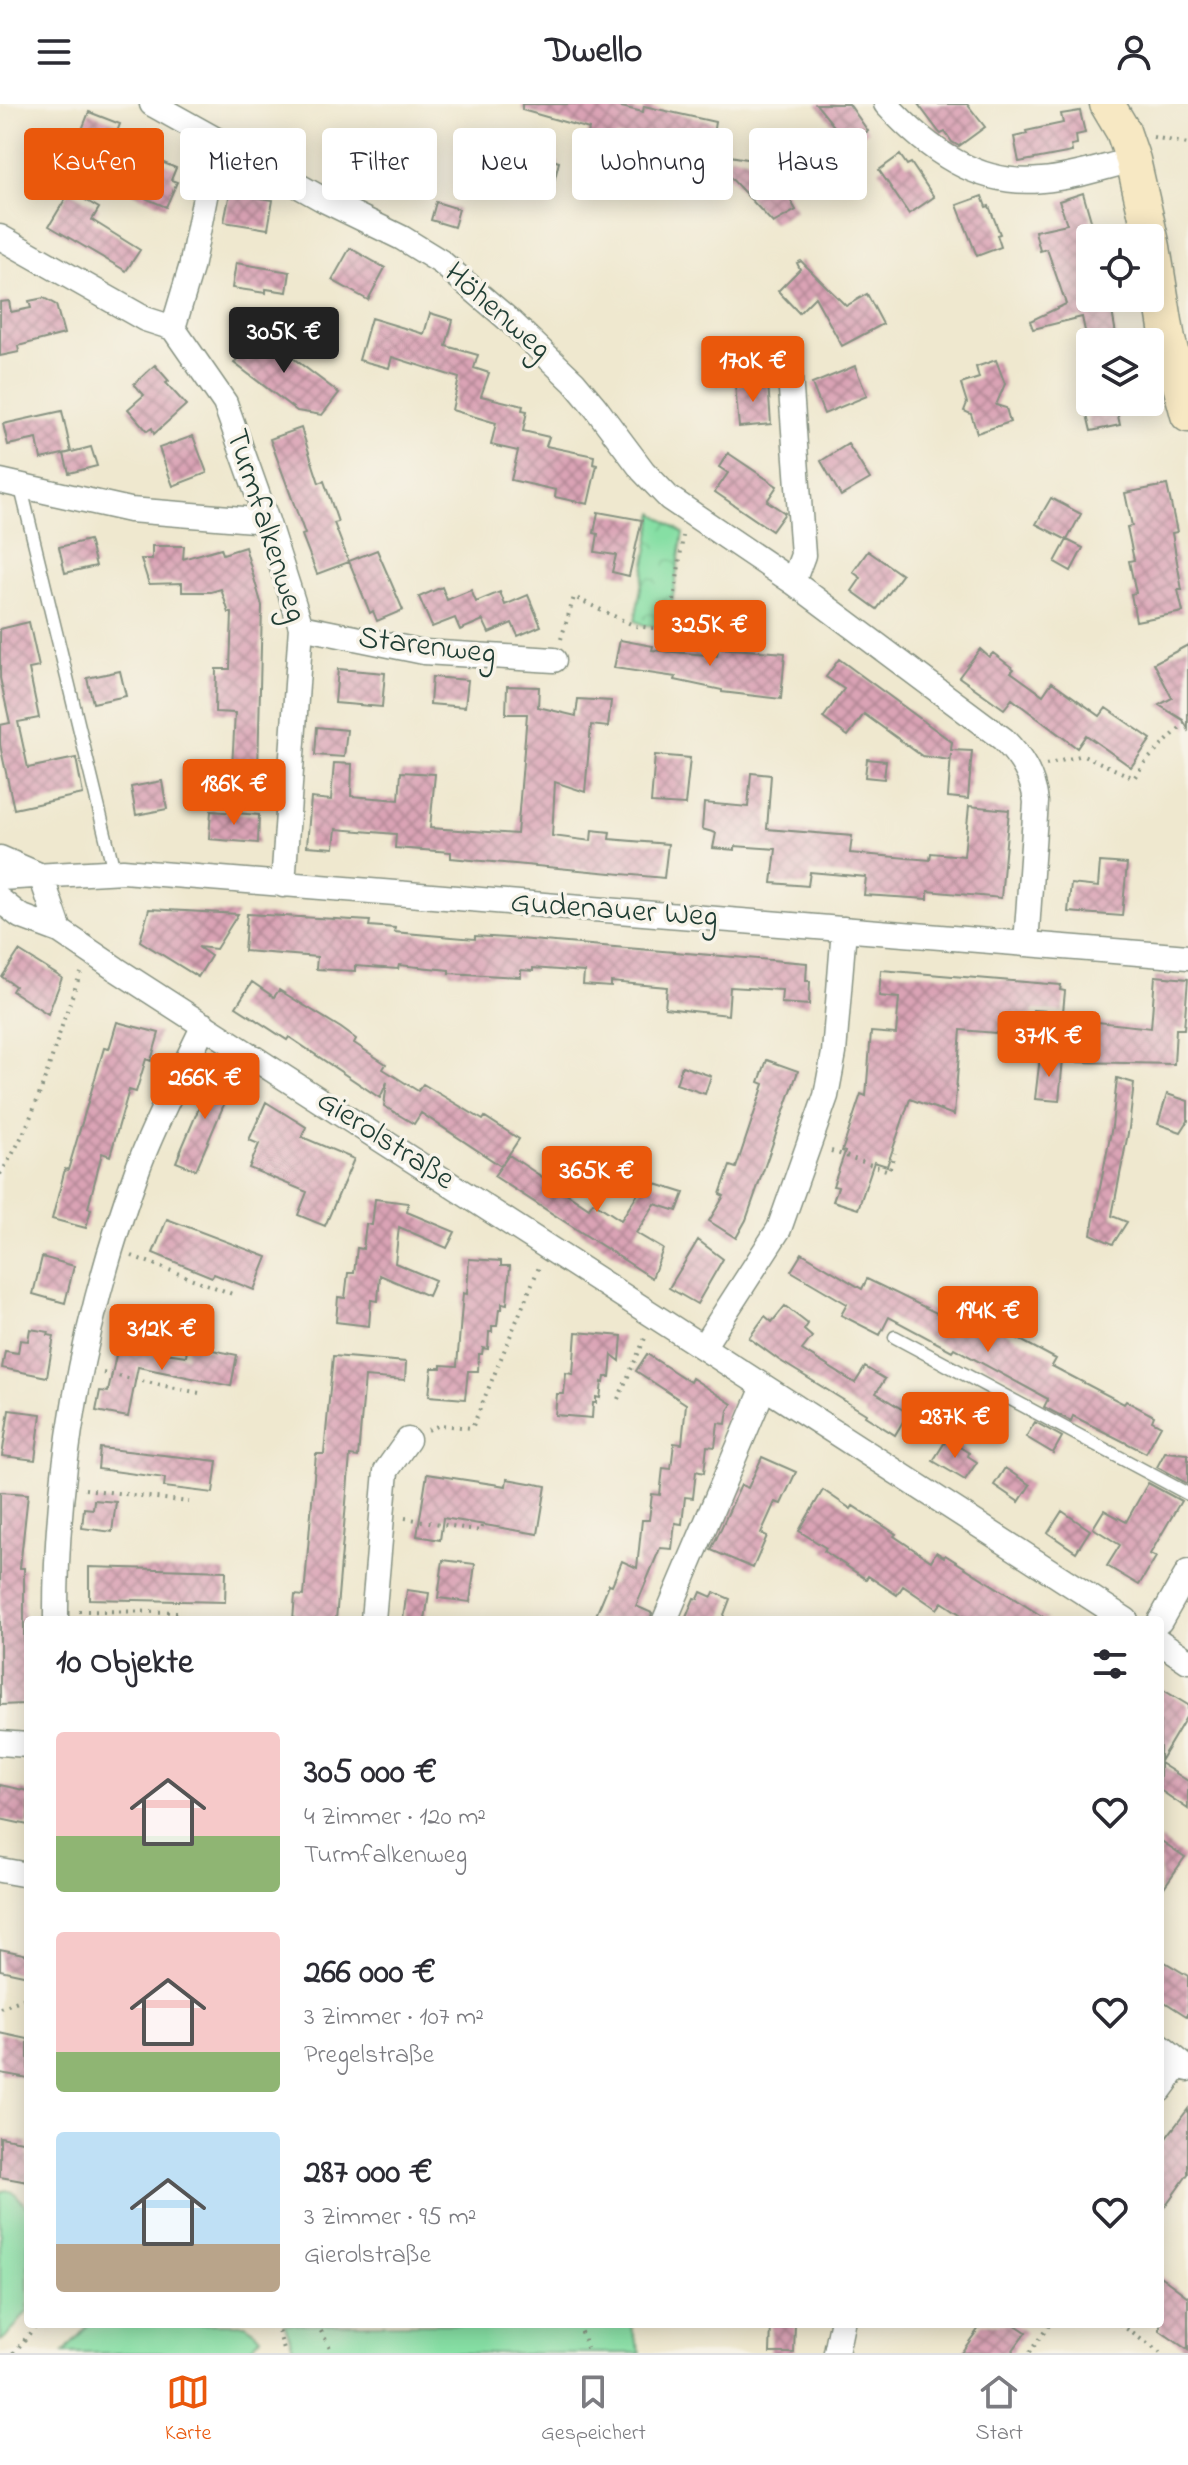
<!DOCTYPE html>
<html lang="de">
<head>
<meta charset="utf-8">
<style>
  body { margin:0; font-family:"Indie Flower",sans-serif; background:#f2f2f3; color:#2b2b33; height:100vh; display:flex; flex-direction:column; font-size:30px; white-space:nowrap }
  * { box-sizing:border-box; margin:0 }
  p { font-size:26px; color:#7c7c81 }
  .icon { flex:none; width:44px; height:44px; fill:none; stroke:currentColor; stroke-width:2; stroke-linecap:round; stroke-linejoin:round }
  .map { position:relative; flex:1; overflow:hidden }
  .panel { position:absolute; left:24px; top:1512px; width:1140px; height:712px; display:flex; flex-direction:column; background:#fff; border-radius:8px; box-shadow:0 4px 20px #0003 }
  .panel>* { flex:none }
  .guide { position:absolute; left:24px; top:24px; width:1140px; height:72px; display:flex; gap:16px }
  .buttons { position:absolute; left:1076px; top:120px; display:grid; gap:16px }
  .buttons a { display:grid; place-items:center; width:88px; height:88px; border-radius:8px; background:#fff; box-shadow:0 4px 20px #0003; font-size:40px }
  .price { position:absolute; translate:-50% -68px; padding:0 18px; border-radius:8px; background:#ea580c; color:#fff; font-size:26px; line-height:52px; filter:drop-shadow(0 2px 4px #0008) }
  .price::after { content:''; position:absolute; left:50%; top:48px; width:24px; height:18px; margin-left:-12px; background:inherit; clip-path:polygon(0 0,100% 0,50% 100%) }
  .price.on { background:#222; color:#fff }
  ul { padding:0; list-style:none }
  li { display:flex; align-items:center; gap:24px; height:200px; padding:0 32px }
  li span { display:grid; place-items:center; flex:none; width:224px; height:160px; border-radius:8px; color:#555 }
  li>.icon { margin-inline-start:auto }
  span .icon { width:96px; height:96px; fill:#fffc; stroke-width:1 }
  li b { font-size:34px }
  h2 { display:flex; justify-content:space-between; align-items:center; height:96px; padding:0 32px; font-size:34px }
  .chip { padding:0 28px; border-radius:8px; background:#fff; box-shadow:0 4px 20px #0003; font-size:28px; line-height:72px }
  .chip.on { background:#ea580c; color:#fff }
  header { display:flex; justify-content:space-between; align-items:center; height:104px; padding:0 32px; background:#fff; font-size:36px; font-weight:800 }
  .tabs { display:flex; justify-content:space-around; align-items:center; height:112px; border-top:2px solid #e1e1e2; background:#fff; font-size:22px; color:#7c7c81 }
  .tabs a { display:grid; justify-items:center; gap:4px }
  .tabs .on { color:#ea580c }
  .map>svg:first-child { display:block }
  .grass { fill:#86dfa4; stroke:#528e6c; stroke-width:2 }
  .park { fill:url(#park-crowns); stroke:#528e6c; stroke-width:2 }
  .building { fill:url(#building-cross-hatch) }
  .lines { fill:none; stroke-linecap:round; stroke-linejoin:round }
  .lane-casing { stroke:#879282; stroke-width:15 }
  .street-casing { stroke:#879282; stroke-width:27 }
  .secondary-casing { stroke:#879282; stroke-width:37 }
  .path { stroke:#879282; stroke-width:4; stroke-dasharray:2 6; stroke-linecap:butt }
  .lane { stroke:#fff; stroke-width:12 }
  .street { stroke:#fff; stroke-width:24 }
  .secondary { stroke:#f7e8c3; stroke-width:34 }
  .labels { text-anchor:middle; dominant-baseline:central; stroke-width:7; stroke-linejoin:round; paint-order:stroke }
  .street-label { font-size:32px; fill:#1f3d34; stroke:#f7f3e8 }
</style>
</head>
<body>
<header><svg class="icon" aria-label="menu" viewBox="0 0 24 24"><path d="M4 6h16M4 12h16M4 18h16"/></svg>Dwello<svg class="icon" aria-label="person" viewBox="0 0 24 24"><circle cx="12" cy="8" r="4"/><path d="M4 21q1-7 8-7t8 7"/></svg></header>
<div class="map">
<svg width="1188" height="2249" viewBox="0 0 1188 2249">
  <defs>
    <pattern id="park-crowns" width="20" height="18" patternUnits="userSpaceOnUse" patternTransform="scale(2)"><rect width="20" height="18" fill="#86dfa4"/><path d="M2 6a3 3 0 1 1 6 0M12 15a3 3 0 1 1 6 0" fill="none" stroke="#73c08e"/></pattern>
    <pattern id="building-cross-hatch" width="8" height="8" patternUnits="userSpaceOnUse" patternTransform="scale(2)"><rect width="8" height="8" fill="#daa3b5"/><path d="M0 0l8 8M0 8l8-8" fill="none" stroke="#b08694"/></pattern>
  </defs>
  <rect width="100%" height="100%" fill="#f7f3e8"/>
  <filter id="ink" filterUnits="userSpaceOnUse"><feTurbulence type="fractalNoise" baseFrequency=".0125" numOctaves="2"/><feDisplacementMap in="SourceGraphic" scale="16" xChannelSelector="R" yChannelSelector="G"/><feConvolveMatrix kernelMatrix="1 2 1 2 8 2 1 2 1" color-interpolation-filters="sRGB"/></filter>
  <filter id="wash" filterUnits="userSpaceOnUse"><feTurbulence type="fractalNoise" baseFrequency=".006" numOctaves="4" result="noise"/><feDisplacementMap in="SourceGraphic" scale="32" xChannelSelector="R" yChannelSelector="G"/><feGaussianBlur stdDeviation="1.8" result="paint"/><feColorMatrix in="noise" values="0 0 0 0 0 0 0 0 0 0 0 0 0 0 0 0 0 1.4 0 .05"/><feComposite in="paint" operator="in"/></filter>
  <g filter="url(#wash)">
    <rect width="100%" height="100%" fill="#efe8cf"/>
    <path class="grass" d="M6 2086 15 2089 28 2104V2207L5 2235 0 2237V2089Z
      M89 2220H246L261 2233 246 2249H64Z
      M285 2220H630L641 2249H295Z"/>
    <path class="park" d="M654 409 683 429 668 524 644 521 635 517Z"/>
    <g id="blocks">
      <path class="building" d="M522 0H608L643 8 644 2 715 18 710 50 616 32 610 59 583 52 589 25 522 6Z
        M816 0H849L868 27 849 41Z
        M918 0H967L985 23 959 42 952 38 945 28 941 30 939 28Z
        M1080 7 1085 29 1076 31 1077 40 1071 41 1072 48 1019 58 1014 33 1027 30 1026 27 1063 19 1061 10Z
        M89 8 120 20 104 61 83 52 84 50 74 46Z
        M773 27 793 63 800 64 779 76 796 106 773 119 727 70 730 52 769 59 756 35Z
        M900 51 907 61 911 59 934 93 909 110 879 66Z
        M147 52 176 64 171 76 177 78 166 103 131 88Z
        M540 52 559 58 554 78 534 72Z
        M70 87 99 104 92 116 140 146 126 167 49 122Z
        M230 89 273 96 268 125 224 118Z
        M1083 89 1092 120 1086 122 1090 133V200L1106 197 1108 207H1112L1117 236 1090 238 1088 241 1082 213 1033 225 1030 217 1066 200 1047 145 1040 147 1035 127 1067 120 1059 97Z
        M982 92 986 103 989 102 1000 130 997 131 1001 143 977 152 957 101Z
        M436 98 459 105 454 123 431 116Z
        M350 144 385 164 368 196 332 176Z
        M801 157 846 202 867 190 883 220 842 242 815 193 799 209 778 187 800 165 797 159Z
        M236 159 290 168 287 188 266 185V189L232 184Z
        M44 194 56 201 64 230 18 242 19 248 0 252V198L9 197 11 208 31 204 29 197Z
        M430 209 453 216 446 242 478 251 474 264 489 269 481 292 523 302 522 306 527 307 523 327 549 333 546 342 594 352 593 360 597 361 588 400 555 393 556 386 511 376 518 347 491 341 496 319 452 306 459 274 392 253 389 264 359 256 371 214 424 230Z
        M252 223 339 289 322 311 297 307 234 259 246 244 239 239Z
        M996 256 1005 280 996 301 1006 304 1010 318 977 329 971 310 964 307 967 299 961 280 979 274 976 263Z
        M155 261 169 277 166 279 186 301 154 330 152 324 147 327 128 305 144 291 134 280Z
        M855 262 867 292 824 310 812 280Z
        M768 278 771 320 739 323 735 281Z
        M1084 298H1115L1120 321 1091 327Z
        M62 307 71 348 41 355 37 335 8 341 3 320Z
        M301 324 319 379 324 377 338 418 334 419 349 458 317 470 302 431 305 430 270 335Z
        M193 332 207 369 173 382 159 344Z
        M848 340 870 375 841 392 821 357Z
        M91 343 97 362 69 369 64 350Z
        M728 349 777 382 767 397 785 409 772 427 715 388 728 369 719 363Z
        M1167 381 1177 428 1172 429 1182 486H1178L1183 508 1136 517 1131 490 1136 489 1129 457 1134 456 1127 423 1132 422 1125 389Z
        M1051 394 1081 410 1067 436 1083 444 1071 467 1055 458 1067 436 1036 420Z
        M598 408 642 416 629 472 612 468 616 451 595 448 598 430 594 429Z
        M89 436 96 462 65 469 59 443Z
        M152 442H184L183 455 221 444 223 450 245 443 262 502 258 667 232 664 235 609 215 608 216 565H230L232 509H229L221 485 211 488H182V479L149 480 141 455H152Z
        M377 446 403 506 377 517 373 507 370 509 349 457Z
        M868 447 902 471 877 505 852 487 861 474 853 468Z
        M442 483 447 496 471 486 476 498 500 488 505 501 528 491 541 522 518 532 512 519 489 529 483 516 460 526 455 514 432 523 419 493Z
        M29 518 39 563 29 565 39 614 18 618 28 664 76 654 83 690 14 705 0 641V621L10 619 0 574V525Z
        M620 536 653 542 652 546 717 552 718 544 785 549 781 595 722 588V586L675 576 676 573 614 564Z
        M1188 541V625L1183 616 1159 601 1172 594 1154 559Z
        M980 545 989 553 993 549 1014 565 1011 568 1043 591 1052 578 1100 612 1106 604 1151 635 1131 663 1086 631 1077 644 1012 595 1004 605 959 573Z
        M839 555 952 638 951 646 972 647 968 695 948 693 951 650 950 656 922 652 864 610 848 632 823 614 844 585 826 573Z
        M338 565 385 569 382 603 335 599Z
        M120 567 126 592 93 599 87 574Z
        M432 573 468 576 465 603 430 600Z
        M507 582 539 583 538 603 576 612 578 595 611 597 608 623 591 621 585 688 555 678 552 732 591 737 592 726 610 728 609 735 668 740 664 774 451 754V748L395 744 396 730 336 725 334 744 307 742 311 694 331 696 334 659 352 660 351 692 399 696 401 668 435 670 430 724 517 730 527 610H506Z
        M317 623 347 626 344 653 315 651Z
        M655 651 690 654 685 701 651 699Z
        M867 655 886 657 884 675 865 673Z
        M751 669 771 671 767 725 852 732 850 749 930 756 931 749 964 752 969 702 1009 706 1001 794 928 787V795L864 791 866 773 810 768 808 782 772 779 776 745 735 742V746L713 744 716 729 702 725 704 699 748 703Z
        M162 677 167 705 136 711 131 683Z
        M211 707 259 711 258 739 209 735Z
        M1100 758 1127 760 1122 812 1068 808 1071 780 1098 783Z
        M149 805 238 810 216 845 198 843 211 852 198 873 140 837Z
        M247 810 370 817 369 822 395 824 394 828 475 835V832L507 834 807 859 806 877H810L809 901 781 899 782 886 730 883 728 911 665 904 667 883 611 878V883L583 881 584 868 533 864V867L521 866V873L449 869V866L399 861 398 865 355 862V867L316 865 317 853 244 847Z
        M19 847 62 874 48 910 12 887 15 882 2 873Z
        M881 866 1061 881 1060 886 1065 887 1063 908 1033 906 1032 916 1021 915 1020 931 961 926 954 1011 910 995 887 1062 874 1058 858 1105 833 1097 838 1083 833 1082 845 1048 842 1047 861 990 866 992 871 928 896 930 899 894 879 892Z
        M1155 872 1188 875 1184 925H1176L1174 960 1076 958 1080 916 1151 924Z
        M252 878 274 893 279 886 341 924 356 935 354 939 386 960 383 965 418 987 423 980 483 1016 485 1013 519 1035 501 1062 421 1009 414 1020 384 1002 387 978 380 994 289 933 287 936 236 903Z
        M117 918 159 929 151 957 146 955 136 988 129 986 110 1052 102 1049 88 1104 91 1105 86 1124 52 1115 65 1065 68 1066 104 944 109 945Z
        M1040 953 1063 955 1059 997 1035 995Z
        M767 956 798 967 746 1116 736 1134 709 1117 724 1092 720 1090 730 1062 736 1064 764 980 759 978Z
        M682 962 711 972 705 990 676 980Z
        M214 968 234 977 196 1066 176 1058Z
        M1117 974 1134 979 1129 1024 1112 1112 1127 1118 1113 1140 1091 1130 1112 1022Z
        M1167 990 1188 997V1017L1181 1028 1158 1020Z
        M266 998 306 1023 302 1033 354 1055 325 1122 298 1111 307 1088 249 1064 259 1040 249 1036Z
        M509 1051 589 1104 593 1098 621 1116 646 1077 684 1089 677 1107 655 1100 636 1129 663 1145 652 1174 494 1072Z
        M375 1095 408 1099 407 1108 455 1128 447 1144 399 1123 395 1159 435 1176 428 1192 380 1171 378 1197 371 1196 369 1222 336 1218 338 1193 345 1194 348 1169H354L357 1144 363 1145 366 1120 372 1121Z
        M167 1115 267 1153 254 1186 214 1170 212 1173 153 1149Z
        M698 1136 723 1155 697 1200 669 1184Z
        M802 1149 862 1185 867 1175 965 1223 967 1219 976 1224 979 1219 991 1226 998 1224 1056 1255 1052 1262 1124 1300 1126 1297 1154 1312 1152 1317 1161 1322 1146 1349 1073 1312 1071 1317 1044 1303 1048 1295 954 1244 952 1247 889 1213 880 1231 841 1211 847 1200 791 1167Z
        M42 1153 74 1162 65 1199 33 1190Z
        M469 1155 501 1157V1162H510L507 1200 502 1199V1205H499L497 1222H492V1228H489L488 1245 483 1244 482 1250H479L478 1267H468L465 1295 429 1292 432 1264H441V1261L457 1262 463 1189 467 1190Z
        M785 1202 808 1220 804 1226 812 1233 802 1246 855 1279 865 1263 885 1275 876 1289 908 1309 895 1331 865 1312 866 1310 779 1256 749 1234 765 1212 772 1218Z
        M30 1225 49 1228 48 1231 54 1232 47 1273 2 1264 5 1247 18 1249 20 1236 28 1237Z
        M576 1228 622 1232 620 1257 612 1251 610 1273H605L604 1279 602 1278 600 1294 596 1293V1299H593L592 1314 555 1311 557 1290H564L566 1269 573 1270Z
        M188 1241 237 1251 231 1282 138 1263 128 1313 96 1307 100 1287 108 1288 118 1242 186 1252Z
        M647 1250 690 1278 692 1274 732 1300 728 1306 726 1320 718 1319 715 1343 707 1342 704 1369 696 1367 693 1394 685 1393 682 1420 675 1419 672 1445 660 1444 636 1502 652 1509 650 1516H594L609 1480 612 1481 622 1457 637 1464 642 1416H649L652 1390 660 1391 663 1364 671 1365 674 1339 682 1340 686 1300 636 1267Z
        M333 1252 406 1258 405 1276 365 1273 358 1353 350 1352 336 1516H293L295 1491 304 1492 316 1350H324Z
        M9 1306 41 1310 35 1356 2 1352Z
        M1035 1318 1062 1333 1053 1349 1026 1333Z
        M947 1335 969 1349 968 1352 977 1358 965 1376 933 1357Z
        M100 1344 217 1357 213 1389 164 1383 165 1374 98 1365Z
        M1165 1348 1188 1350V1380L1157 1363Z
        M762 1353 796 1368 781 1400 775 1398 761 1429 767 1432 753 1464 711 1446 741 1381 748 1384Z
        M1005 1364 1030 1381 1019 1398 994 1381Z
        M427 1370 506 1382 507 1375 546 1382 538 1430 443 1414 440 1436 417 1432Z
        M1148 1379 1181 1397 1150 1450 1156 1453 1139 1481 1107 1462 1120 1441 1093 1424 1104 1406 1126 1418Z
        M823 1386 851 1405 853 1402 896 1430 894 1432 931 1457 936 1448 944 1453 945 1451 1048 1516H969L942 1498 937 1505 903 1482 897 1491 868 1472 866 1475 824 1447 826 1444 799 1427Z
        M0 1388 28 1390 20 1464H24V1600L0 1601Z
        M94 1396 116 1398 112 1428 82 1424 84 1404 93 1405Z
        M1062 1407 1090 1426 1076 1448 1048 1429Z
        M443 1456 475 1460 470 1498 438 1494Z
        M89 1463 226 1467 225 1498 89 1495Z
        M407 1486 429 1489 425 1516H403Z
        M701 1488 712 1493 714 1488 730 1495 722 1516H685L694 1494 698 1495Z
        M1160 1584 1188 1601V1610L1160 1657Z
        M1160 1659 1188 1677V1705L1160 1686Z
        M0 1681 28 1687V1721L0 1715Z
        M1160 1736 1185 1753 1160 1789Z
        M0 1845 28 1851V1872L0 1866Z
        M1160 1855 1188 1872V1913L1160 1895Z
        M0 1929 28 1935V1974L0 1969Z
        M1188 2005V2070L1160 2109V2042Z
        M0 2033 28 2038V2078L0 2073Z
        M1160 2172 1188 2193V2246L1160 2227Z
        M771 2220H795L794 2249H770Z
        M982 2220H1014L1026 2228 1011 2249H961Z"/>
    </g>
  </g>
  <g filter="url(#ink)">
    <use href="#blocks" fill-opacity="0" stroke="#879282" stroke-width="2"/>
    <g class="lines">
      <g class="lane-casing">
        <path id="lane" d="M21 384 114 767
          M895 1233 1188 1390"/>
      </g>
      <g class="street-casing">
        <path id="street" d="M152 0 324 96 402 134 441 158 510 217 574 278 595 303 643 367 669 394 793 478 1003 635C1021 653 1033 672 1036 698L1026 840
          M886 0C927 45 978 83 1042 76 1072 74 1104 63 1133 56
          M0 133 145 215 173 224
          M173 224 225 299 267 417 301 523 283 781
          M173 224 191 164 216 37
          M789 258 803 451 793 478
          M0 377 130 406 267 417
          M301 523 424 548 554 556
          M0 754 39 771
          M41 772 60 827
          M0 774 123 767 1188 853
          M0 796 20 812 60 827 116 865 1126 1516
          M703 1243 779 1125 826 992 834 949 844 825
          M56 1516C55 1361 85 1209 138 1064 156 1015 182 968 204 921
          M373 1516 386 1367 408 1336
          M665 1516 764 1283
          M1160 1517 1188 1468
          M1160 1538 1188 1557
          M0 1639 28 1641
          M0 1766 28 1771
          M1160 1942 1188 1965
          M1160 1986 1180 1959
          M836 2249 842 2220"/>
      </g>
      <g class="secondary-casing">
        <path id="secondary" d="M1107 0 1123 27 1133 56 1153 143 1168 236 1188 311"/>
      </g>
      <path class="path" d="M1153 33 1188 40
        M561 535 574 493 635 522 670 526 683 432
        M1046 661 1083 651 1134 674 1146 657 1188 616
        M831 1047 889 1067 895 1049
        M0 1070C42 1009 53 937 81 869
        M132 1152 235 1191
        M103 1269 204 1290
        M618 1295 646 1232
        M428 1326 440 1321 472 1324 539 1163
        M85 1385 189 1398
        M405 1414 481 1427 482 1421
        M79 1507 182 1508
        M0 1904 28 1893
        M276 2220 285 2249
        M317 2220 333 2249
        M578 2220 589 2249
        M1120 2220 1160 2249
        M14 2249 37 2220
        M1029 2249 1050 2220"/>
      <use href="#lane" class="lane"/>
      <use href="#street" class="street"/>
      <use href="#secondary" class="secondary"/>
    </g>
  </g>
  <g class="labels">
    <g class="street-label">
      <text transform="translate(497 208) rotate(41)">Höhenweg</text>
      <text transform="translate(265 422) rotate(72)">Turmfalkenweg</text>
      <text transform="translate(427 543) rotate(7)">Starenweg</text>
      <text transform="translate(614 807) rotate(4)">Gudenauer Weg</text>
      <text transform="translate(385 1037) rotate(33)">Gierolstraße</text>
    </g>
  </g>
</svg>
<div class="buttons">
<a><svg class="icon" aria-label="locate" viewBox="0 0 24 24"><circle cx="12" cy="12" r="6"/><path d="M12 2v4M12 18v4M2 12h4M18 12h4"/></svg></a>
<a><svg class="icon" aria-label="layers" viewBox="0 0 24 24"><path d="M12 4l9 5-9 5-9-5zM3 14l9 5 9-5"/></svg></a>
</div>
<b class="price on" style="left:284px;top:271px">305K €</b>
<b class="price" style="left:753px;top:300px">170K €</b>
<b class="price" style="left:710px;top:564px">325K €</b>
<b class="price" style="left:234px;top:723px">186K €</b>
<b class="price" style="left:1049px;top:975px">371K €</b>
<b class="price" style="left:205px;top:1017px">266K €</b>
<b class="price" style="left:597px;top:1110px">365K €</b>
<b class="price" style="left:988px;top:1250px">194K €</b>
<b class="price" style="left:162px;top:1268px">312K €</b>
<b class="price" style="left:955px;top:1356px">287K €</b>
<div class="guide">
<a class="chip on">Kaufen</a>
<a class="chip">Mieten</a>
<a class="chip">Filter</a>
<a class="chip">Neu</a>
<a class="chip">Wohnung</a>
<a class="chip">Haus</a>
</div>
<section class="panel">
<h2>10 Objekte<svg class="icon" aria-label="filters" viewBox="0 0 24 24"><path d="M4 7h16M4 17h16"/><circle cx="9" cy="7" r="2"/><circle cx="15" cy="17" r="2"/></svg></h2>
<ul>
<li><span style="background:linear-gradient(#f6c9c9 65%,#8fb573 0)"><svg class="icon" aria-label="home" viewBox="0 0 24 24"><path d="M3 11l9-7 9 7M6 9v11h12V9"/></svg></span><div><b>305 000 €</b><p>4 Zimmer · 120 m²</p><p>Turmfalkenweg</p></div><svg class="icon" aria-label="heart" viewBox="0 0 24 24"><path d="M12 20l-8-8c-3-5 5-10 8-4 3-6 11-1 8 4z"/></svg></li>
<li><span style="background:linear-gradient(#f6c9c9 75%,#8fb573 0)"><svg class="icon" aria-label="home" viewBox="0 0 24 24"><path d="M3 11l9-7 9 7M6 9v11h12V9"/></svg></span><div><b>266 000 €</b><p>3 Zimmer · 107 m²</p><p>Pregelstraße</p></div><svg class="icon" aria-label="heart" viewBox="0 0 24 24"><path d="M12 20l-8-8c-3-5 5-10 8-4 3-6 11-1 8 4z"/></svg></li>
<li><span style="background:linear-gradient(#bfe0f5 70%,#b9a48a 0)"><svg class="icon" aria-label="home" viewBox="0 0 24 24"><path d="M3 11l9-7 9 7M6 9v11h12V9"/></svg></span><div><b>287 000 €</b><p>3 Zimmer · 95 m²</p><p>Gierolstraße</p></div><svg class="icon" aria-label="heart" viewBox="0 0 24 24"><path d="M12 20l-8-8c-3-5 5-10 8-4 3-6 11-1 8 4z"/></svg></li>
</ul>
</section>
</div>
<nav class="tabs">
<a class="on"><svg class="icon" aria-label="map" viewBox="0 0 24 24"><path d="M3 6l6-2 6 2 6-2v14l-6 2-6-2-6 2zM9 4v14M15 6v14"/></svg>Karte</a>
<a><svg class="icon" aria-label="saved" viewBox="0 0 24 24"><path d="M7 4h10v16l-5-4-5 4z"/></svg>Gespeichert</a>
<a><svg class="icon" aria-label="home" viewBox="0 0 24 24"><path d="M3 11l9-7 9 7M6 9v11h12V9"/></svg>Start</a>
</nav>
</body>
</html>
